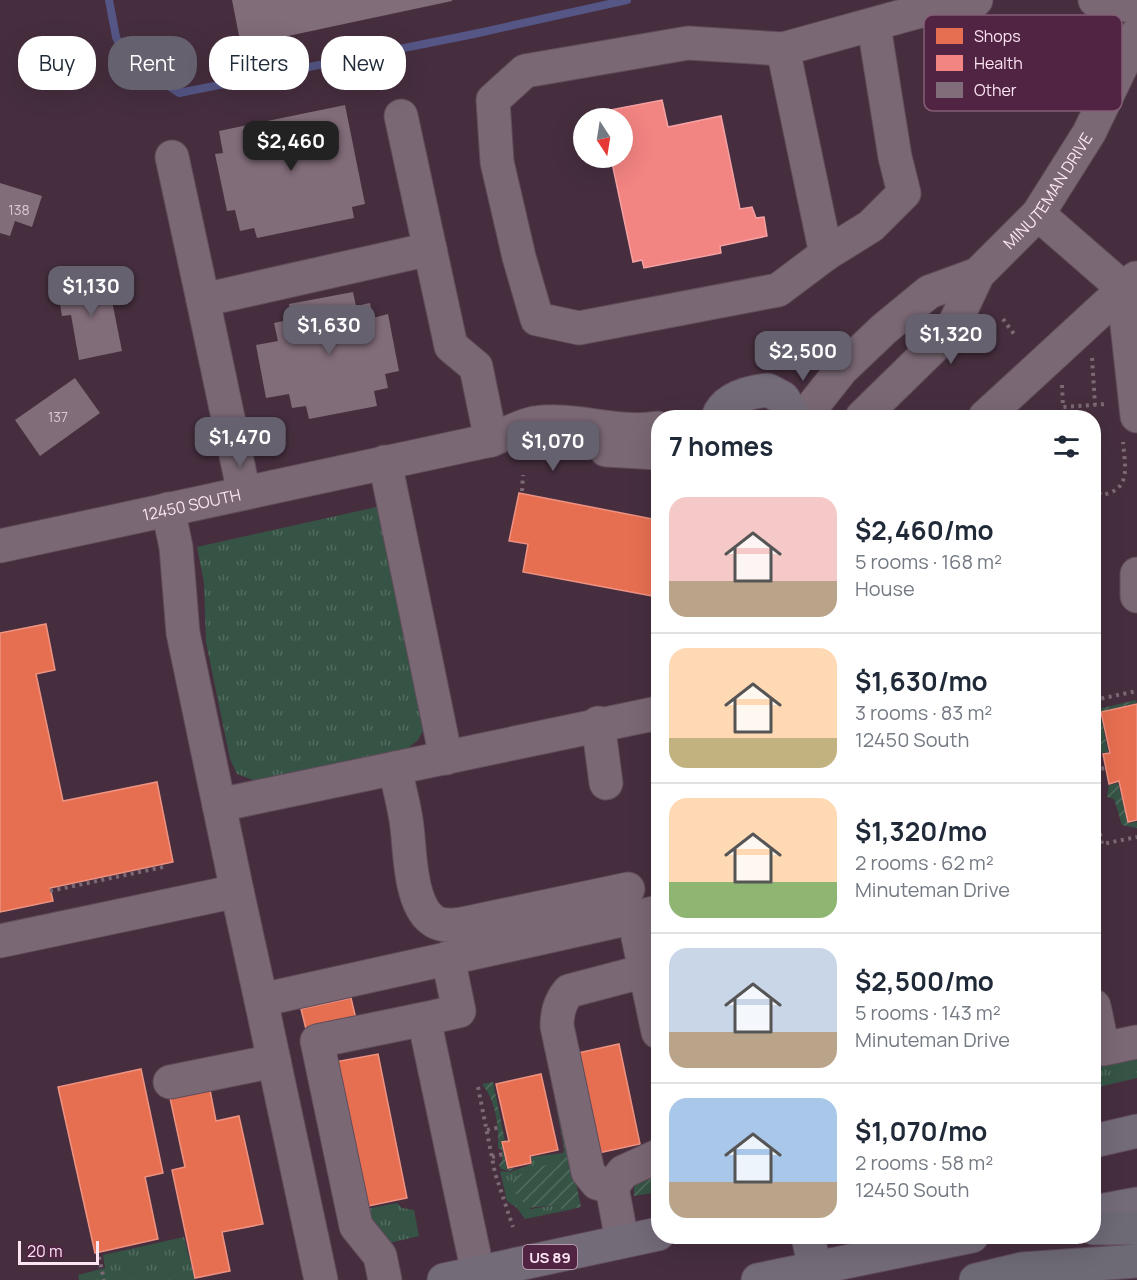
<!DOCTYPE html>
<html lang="en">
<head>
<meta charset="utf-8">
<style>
  body { margin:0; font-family:Manrope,sans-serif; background:#f2f2f3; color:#1f2937; height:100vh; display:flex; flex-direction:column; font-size:22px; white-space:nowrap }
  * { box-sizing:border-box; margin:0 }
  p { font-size:20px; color:#747a83 }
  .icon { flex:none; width:33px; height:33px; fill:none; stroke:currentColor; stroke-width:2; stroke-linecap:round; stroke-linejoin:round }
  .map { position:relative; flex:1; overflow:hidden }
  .side { position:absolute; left:651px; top:410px; width:450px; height:834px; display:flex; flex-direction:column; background:#fff; border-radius:24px; box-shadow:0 6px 24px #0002 }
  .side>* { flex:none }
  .top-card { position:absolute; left:18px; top:36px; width:543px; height:54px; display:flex; gap:12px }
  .needle { width:39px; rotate:168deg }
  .buttons { position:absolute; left:573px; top:108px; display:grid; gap:12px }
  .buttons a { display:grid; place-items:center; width:60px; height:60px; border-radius:50%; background:#fff; box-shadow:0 6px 24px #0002; font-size:30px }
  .scale { position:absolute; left:18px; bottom:15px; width:81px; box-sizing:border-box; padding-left:6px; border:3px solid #fde5f4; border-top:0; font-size:16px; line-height:21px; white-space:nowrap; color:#fde5f4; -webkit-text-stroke:4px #502442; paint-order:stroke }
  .price { position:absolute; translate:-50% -51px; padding:0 14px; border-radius:12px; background:#66616f; color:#fff; font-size:20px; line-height:39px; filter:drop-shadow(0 2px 3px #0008) }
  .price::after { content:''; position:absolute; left:50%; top:36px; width:18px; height:14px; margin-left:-9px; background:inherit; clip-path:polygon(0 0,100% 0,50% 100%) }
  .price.selected { background:#222; color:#fff }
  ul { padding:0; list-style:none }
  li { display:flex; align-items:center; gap:18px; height:150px; padding:0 18px }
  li+li { border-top:2px solid #e0e1e3 }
  li span { display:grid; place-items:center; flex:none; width:168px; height:120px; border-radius:18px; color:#555 }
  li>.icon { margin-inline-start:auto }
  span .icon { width:72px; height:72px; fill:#fffc; stroke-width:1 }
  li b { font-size:26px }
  h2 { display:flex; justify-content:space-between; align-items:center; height:72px; padding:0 18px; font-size:26px }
  .chip { padding:0 21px; border-radius:24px; background:#fff; box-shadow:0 6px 24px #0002; font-size:21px; line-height:54px }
  .chip.selected { background:#66616f; color:#fff }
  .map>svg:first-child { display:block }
  .grass { fill:url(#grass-tufts) }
  .garden { fill:url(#garden-furrows) }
  .shops { fill:#e76f51; stroke:#ee9282; stroke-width:1.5 }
  .health { fill:#f28482; stroke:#f5a1a4; stroke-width:1.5 }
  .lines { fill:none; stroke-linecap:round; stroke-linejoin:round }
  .stream { stroke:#555686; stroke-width:8 }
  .building { fill:#816c79 }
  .minor-casing { stroke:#604c5a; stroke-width:35 }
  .major-casing { stroke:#604c5a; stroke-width:35 }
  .highway-casing { stroke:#604c5a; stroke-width:35 }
  .path { stroke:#7b6a75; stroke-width:4; stroke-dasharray:3 4.5; stroke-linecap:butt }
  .minor { stroke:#7a6874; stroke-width:33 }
  .major { stroke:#746b79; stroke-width:33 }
  .highway { stroke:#6d6975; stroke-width:33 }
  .labels { text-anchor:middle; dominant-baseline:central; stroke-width:6; stroke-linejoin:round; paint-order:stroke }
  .number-label { font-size:14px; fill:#dec7d5 }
  .shield { fill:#502442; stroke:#c9abbf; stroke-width:1.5 }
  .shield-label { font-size:15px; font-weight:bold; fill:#fde5f4 }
  .street-label { font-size:16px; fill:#fde5f4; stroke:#502442 }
  .key { fill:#502442; stroke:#845e77; stroke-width:1.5 }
  .key-label { font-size:16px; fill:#fde5f4 }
</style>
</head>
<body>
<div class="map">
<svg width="1137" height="1280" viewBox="0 0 1137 1280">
  <defs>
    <pattern id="grass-tufts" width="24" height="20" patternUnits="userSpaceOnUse" patternTransform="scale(1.5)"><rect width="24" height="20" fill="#355445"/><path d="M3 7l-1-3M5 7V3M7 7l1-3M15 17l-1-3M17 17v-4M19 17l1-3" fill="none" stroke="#536c60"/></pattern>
    <pattern id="garden-furrows" width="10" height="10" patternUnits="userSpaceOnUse" patternTransform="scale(1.5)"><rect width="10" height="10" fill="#355445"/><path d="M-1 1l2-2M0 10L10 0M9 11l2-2" fill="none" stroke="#536c60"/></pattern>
  </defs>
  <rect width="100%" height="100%" fill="#462e3e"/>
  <path class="grass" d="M381 506 425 727 418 740 406 750 263 780H253L237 774 230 759 206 642 204 583 197 547Z
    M1137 1057V1078L1094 1088V1067Z
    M563 1153 561 1161 517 1175C515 1191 518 1199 531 1209L556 1205 564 1211 525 1219 517 1208 507 1201 500 1171 510 1172 532 1164 531 1157Z
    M397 1203 402 1208 414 1210 419 1236 385 1244 362 1210Z
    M184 1237 195 1280H79L78 1275 105 1268 103 1255Z"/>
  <path class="garden" d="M1136 700 1137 703 1100 712 1108 752 1100 753 1096 747 1101 741 1098 722 1094 719V710Z
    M1118 783 1128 823 1137 822V828L1122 825 1114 799 1107 797 1109 785Z
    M553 1072 581 1207 564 1211 556 1205 528 1208 515 1193 513 1180 518 1175 562 1159 564 1149 550 1073Z
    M493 1082 505 1141 501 1142 507 1169 516 1168 510 1171 501 1169 499 1165 502 1161V1150L498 1148C499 1126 496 1101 482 1084Z
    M658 1171V1192L634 1196V1183Z"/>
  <path class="shops" d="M519 493 658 520V597L523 572 528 544 509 541Z
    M46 624 55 670 36 674 63 801 157 782 173 862 50 888 53 901 0 912V633Z
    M1137 704V820L1128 822 1119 781 1109 784 1103 754 1110 753 1101 712Z
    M351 998 356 1019 306 1029 301 1009Z
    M619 1044 640 1144 589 1155 573 1054Z
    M378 1054 407 1198 358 1208 329 1063Z
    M141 1069 163 1173 145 1177 158 1239 95 1253 58 1087Z
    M541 1074 558 1150 530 1156 531 1163 508 1168 502 1142 509 1141 496 1084Z
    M210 1090 216 1121 239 1116 263 1224 222 1232 230 1271 195 1278 172 1170 185 1167 170 1098Z"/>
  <path class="health" d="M662 100 668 127 721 116 740 209 752 207 756 218 764 217 767 236 720 246 721 253 644 268 642 260 633 262 611 158H622V118H612L610 110Z"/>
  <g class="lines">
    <path class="stream" d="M109 0 116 37 125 57 179 93 474 34 627 0"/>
  </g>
  <path class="building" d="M232 0H452V1L241 46Z
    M345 105 365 204 352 207 354 218 257 238 254 228 240 231 235 210 227 211 215 154 223 153 219 131Z
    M0 183 42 196 32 227 15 221 10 236 0 233Z
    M107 276 122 351 79 360 71 315 62 316 57 286Z
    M353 292 356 306 370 303 373 318 388 314 399 371 385 374 388 388 374 391 377 406 309 419 306 406 292 408 289 394 266 398 256 345 278 341 274 323 292 319 289 304Z
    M75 378 100 413 40 456 15 420Z"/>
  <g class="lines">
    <g class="minor-casing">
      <g id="minor">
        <path d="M1095 0 1137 7"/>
        <path d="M874 26 895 157 904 193 871 226 826 254 783 49 935 7 976 0"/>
        <path d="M783 49 688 43 525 71 493 100 497 162 519 257 537 319 579 328 778 290 826 254"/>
        <path d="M401 116 451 346 476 367 491 440"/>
        <path d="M172 157 203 300"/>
        <path d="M1038 214 1123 288 1137 416"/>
        <path d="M804 417 842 369 884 329 929 292 978 274"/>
        <path id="s1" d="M862 417 952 329 978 274 1038 214 1089 133 1137 34"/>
        <path d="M985 417 1136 278"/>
        <path d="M606 450 658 453"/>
        <path d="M385 462 446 758"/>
        <path d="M244 493 203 300 430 249"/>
        <path d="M168 509 176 547 183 633 237 891"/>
        <path id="s2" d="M0 546 491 440C504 435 520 426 534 423 576 417 617 435 658 428"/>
        <path d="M1137 574V596"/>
        <path d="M598 723 606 783"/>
        <path d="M395 768C399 788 405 808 407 827 410 852 410 902 431 919 440 927 451 925 462 924L628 889"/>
        <path d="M219 805 658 713"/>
        <path d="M634 918 658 1032"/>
        <path d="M0 941 237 891 261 1000 658 912"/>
        <path d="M448 958 459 1011 424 1019 478 1273"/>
        <path d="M261 1000 274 1061"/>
        <path d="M1094 1006 1103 1049 1137 1042"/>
        <path d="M170 1082 274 1061 321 1280"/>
        <path d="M612 1187 597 1183 588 1172 557 1026C557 1012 560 1001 569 991L645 971"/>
        <path d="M622 1241 612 1187 623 1172 658 1156"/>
        <path d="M385 1280 380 1256 356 1226 317 1041 424 1019"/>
      </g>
    </g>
    <g class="major-casing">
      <path id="major" d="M718 417C725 397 750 392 768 390L783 398 794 417
        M1094 1141 1137 1131
        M1094 1212 1137 1204
        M808 1236 817 1280
        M444 1280 658 1234
        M758 1280 972 1236"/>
    </g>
    <g class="highway-casing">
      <path id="highway" d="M1094 1228H1137
        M976 1280 1022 1269 1137 1261"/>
    </g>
    <path class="path" d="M1003 319 1014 334
      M1092 358 1095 405
      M1062 385 1063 407 1106 404
      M1094 487 1101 495C1132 490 1125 467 1123 442
      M522 491 523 475
      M1094 700 1137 691
      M1094 770 1106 768
      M654 798H658
      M1094 804 1102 844 1137 837
      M50 891 163 867
      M478 1087 495 1173 513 1227
      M487 1130 501 1127
      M492 1157 503 1154
      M99 1257 104 1280"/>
    <use href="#minor" class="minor"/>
    <use href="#major" class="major"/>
    <use href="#highway" class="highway"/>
  </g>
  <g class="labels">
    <g class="number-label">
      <text x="19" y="209">138</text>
      <text x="58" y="416">137</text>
    </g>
    <rect class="shield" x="523" y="1245" width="54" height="24" rx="4.5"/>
    <g class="shield-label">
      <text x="550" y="1257">US 89</text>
    </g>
    <g class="street-label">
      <text stroke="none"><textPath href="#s1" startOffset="296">MINUTEMAN DRIVE</textPath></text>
      <text stroke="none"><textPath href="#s2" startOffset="196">12450 SOUTH</textPath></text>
    </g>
  </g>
  <rect x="924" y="15" width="198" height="96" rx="9" class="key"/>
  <rect x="936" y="28" width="27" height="16" fill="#e76f51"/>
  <rect x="936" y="55" width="27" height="16" fill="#f28482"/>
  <rect x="936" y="82" width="27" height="16" fill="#816c79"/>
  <g class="key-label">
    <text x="974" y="42">Shops</text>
    <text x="974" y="69">Health</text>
    <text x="974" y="96">Other</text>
  </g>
</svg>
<div class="buttons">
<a><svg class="needle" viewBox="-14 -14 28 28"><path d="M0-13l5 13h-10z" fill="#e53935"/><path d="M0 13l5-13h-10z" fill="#747a83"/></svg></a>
</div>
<div class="scale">20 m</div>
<b class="price selected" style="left:291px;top:172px">$2,460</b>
<b class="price" style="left:91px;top:317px">$1,130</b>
<b class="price" style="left:329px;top:356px">$1,630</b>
<b class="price" style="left:951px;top:365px">$1,320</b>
<b class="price" style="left:803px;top:382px">$2,500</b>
<b class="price" style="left:240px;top:468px">$1,470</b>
<b class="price" style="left:553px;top:472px">$1,070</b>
<div class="top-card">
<a class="chip">Buy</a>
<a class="chip selected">Rent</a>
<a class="chip">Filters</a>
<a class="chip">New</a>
</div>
<section class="side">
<h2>7 homes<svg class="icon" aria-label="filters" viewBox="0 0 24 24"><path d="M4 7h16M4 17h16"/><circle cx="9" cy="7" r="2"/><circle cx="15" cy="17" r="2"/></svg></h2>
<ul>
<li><span style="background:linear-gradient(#f6c9c9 70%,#b9a48a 0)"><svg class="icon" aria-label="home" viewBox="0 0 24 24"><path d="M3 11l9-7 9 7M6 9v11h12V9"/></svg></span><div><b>$2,460/mo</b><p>5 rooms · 168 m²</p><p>House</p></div></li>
<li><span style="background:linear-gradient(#ffd9b3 75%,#c2b280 0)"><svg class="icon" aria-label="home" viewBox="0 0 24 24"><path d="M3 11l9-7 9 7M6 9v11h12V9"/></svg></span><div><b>$1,630/mo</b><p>3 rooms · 83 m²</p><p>12450 South</p></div></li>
<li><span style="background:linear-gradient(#ffd9b3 70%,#8fb573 0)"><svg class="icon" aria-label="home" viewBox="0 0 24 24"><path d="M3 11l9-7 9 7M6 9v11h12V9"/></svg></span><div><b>$1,320/mo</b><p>2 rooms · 62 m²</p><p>Minuteman Drive</p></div></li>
<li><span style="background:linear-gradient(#c9d6e8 70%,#b9a48a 0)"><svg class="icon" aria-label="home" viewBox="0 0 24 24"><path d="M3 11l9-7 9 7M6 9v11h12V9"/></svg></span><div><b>$2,500/mo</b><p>5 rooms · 143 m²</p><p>Minuteman Drive</p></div></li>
<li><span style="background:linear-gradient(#a9c7e8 70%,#b9a48a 0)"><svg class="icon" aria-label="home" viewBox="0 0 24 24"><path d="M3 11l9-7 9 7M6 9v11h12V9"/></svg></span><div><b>$1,070/mo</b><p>2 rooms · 58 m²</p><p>12450 South</p></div></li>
</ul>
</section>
</div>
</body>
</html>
